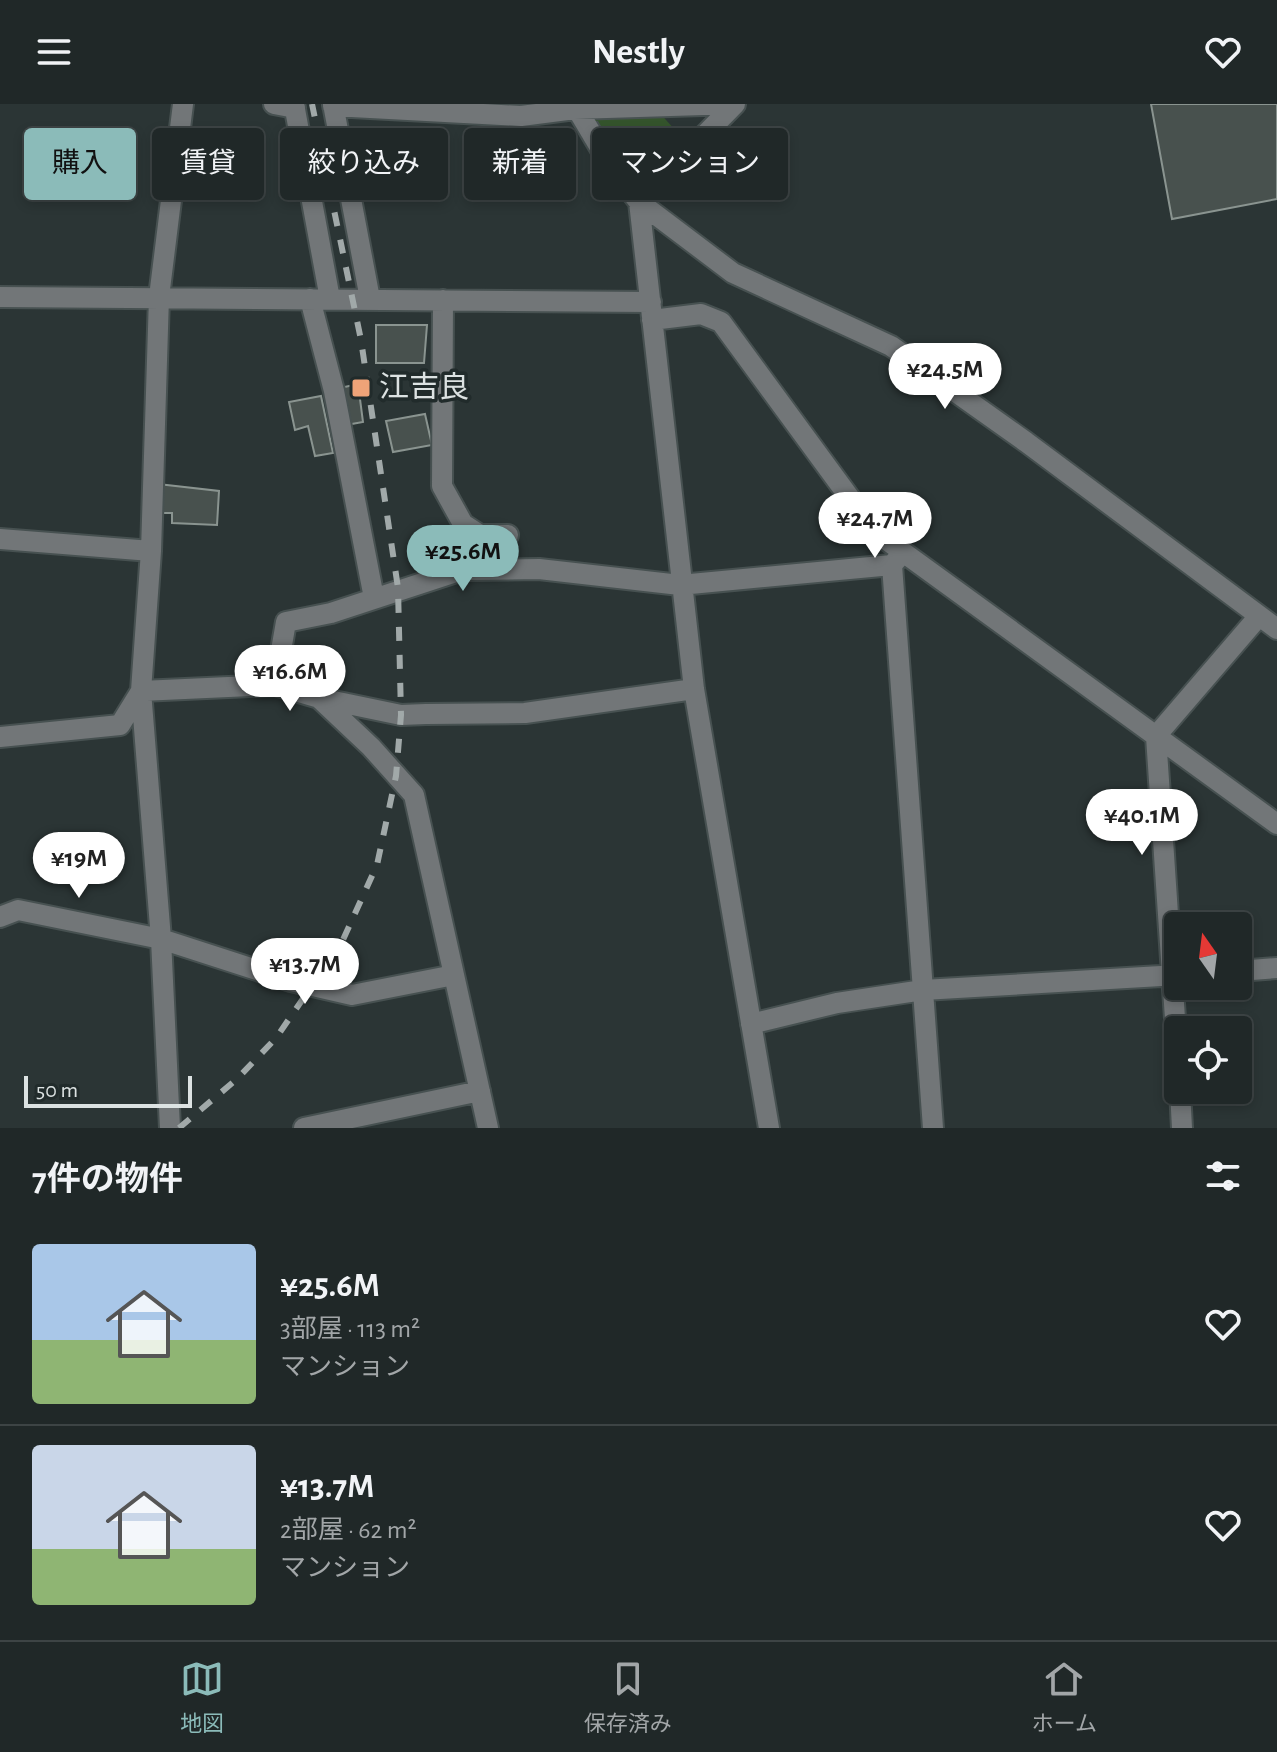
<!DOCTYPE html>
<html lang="ja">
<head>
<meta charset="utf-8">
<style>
  body { margin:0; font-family:"Alegreya Sans","Noto Sans JP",sans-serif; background:#2d3434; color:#f1f3f6; height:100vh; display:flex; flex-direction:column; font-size:30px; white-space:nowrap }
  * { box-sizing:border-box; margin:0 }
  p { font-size:26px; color:#a2a6a8 }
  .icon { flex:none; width:44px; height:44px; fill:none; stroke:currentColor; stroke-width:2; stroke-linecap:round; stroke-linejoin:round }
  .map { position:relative; height:1024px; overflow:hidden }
  .side { display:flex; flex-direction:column; background:#202828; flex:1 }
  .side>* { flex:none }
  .top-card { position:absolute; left:24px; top:24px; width:800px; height:72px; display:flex; gap:16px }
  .needle { width:52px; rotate:346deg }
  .controls { position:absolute; left:1164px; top:808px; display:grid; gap:16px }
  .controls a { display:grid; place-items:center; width:88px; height:88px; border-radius:8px; background:#202828; box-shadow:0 4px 12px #0003,0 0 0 2px #3d4445; font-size:40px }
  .scale { position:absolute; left:24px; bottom:20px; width:168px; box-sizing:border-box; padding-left:8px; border:4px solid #dce2e2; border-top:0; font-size:22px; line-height:28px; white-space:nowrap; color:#dce2e2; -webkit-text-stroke:6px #212b2b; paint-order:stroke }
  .price { position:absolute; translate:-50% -68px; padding:0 18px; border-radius:28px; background:#fff; color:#222; font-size:26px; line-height:52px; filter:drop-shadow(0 2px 4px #0008) }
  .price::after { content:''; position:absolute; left:50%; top:48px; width:24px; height:18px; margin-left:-12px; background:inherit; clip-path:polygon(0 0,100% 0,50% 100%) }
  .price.on { background:#8bbbb9; color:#111 }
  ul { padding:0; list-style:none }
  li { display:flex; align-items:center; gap:24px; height:200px; padding:0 32px }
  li+li { border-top:2px solid #3d4445 }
  li span { display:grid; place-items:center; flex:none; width:224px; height:160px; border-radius:8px; color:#555 }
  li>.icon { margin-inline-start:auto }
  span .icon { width:96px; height:96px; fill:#fffc; stroke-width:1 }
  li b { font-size:34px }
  h2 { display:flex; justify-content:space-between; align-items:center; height:96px; padding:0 32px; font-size:34px }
  .tag { padding:0 28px; border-radius:8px; background:#202828; box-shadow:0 4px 12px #0003,0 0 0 2px #3d4445; font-size:28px; line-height:72px }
  .tag.on { background:#8bbbb9; color:#111 }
  header { display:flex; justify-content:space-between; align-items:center; height:104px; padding:0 32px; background:#202828; font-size:36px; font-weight:700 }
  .dock { display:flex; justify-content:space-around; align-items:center; height:112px; border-top:2px solid #3d4445; background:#202828; font-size:22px; color:#a2a6a8 }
  .dock a { display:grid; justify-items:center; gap:4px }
  .dock .on { color:#8bbbb9 }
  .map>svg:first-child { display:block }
  .green { fill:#34542c }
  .building { fill:#48514e; stroke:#8a9490; stroke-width:2 }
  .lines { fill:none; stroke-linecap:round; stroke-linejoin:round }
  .minor-casing { stroke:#475151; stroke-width:24 }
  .minor { stroke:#727678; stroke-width:20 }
  .rail { stroke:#a1a9a9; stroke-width:6; stroke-dasharray:14 14; stroke-linecap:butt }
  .poi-dot { fill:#efa378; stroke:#212b2b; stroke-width:3 }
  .labels { text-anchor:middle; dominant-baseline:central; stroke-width:7; stroke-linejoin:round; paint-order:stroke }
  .poi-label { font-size:30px; fill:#dce2e2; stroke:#212b2b; text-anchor:start }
</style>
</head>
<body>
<header><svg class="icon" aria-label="menu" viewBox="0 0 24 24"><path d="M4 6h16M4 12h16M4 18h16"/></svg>Nestly<svg class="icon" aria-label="heart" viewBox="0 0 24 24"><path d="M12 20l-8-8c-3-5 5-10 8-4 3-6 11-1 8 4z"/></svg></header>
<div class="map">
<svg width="1277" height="1024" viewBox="0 0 1277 1024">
  <rect width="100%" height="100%" fill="#2b3535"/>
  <path class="green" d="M655 4 689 41 672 58 646 32 615 58 583 7Z"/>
  <path class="building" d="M1151 0H1277V95L1172 115Z
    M376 221H427L424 259H376Z
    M358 280 363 318 346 321 340 284Z
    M321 292 333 349 315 352 308 322 295 326 289 298Z
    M425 310 432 341 393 348 386 317Z
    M158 380 219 387 217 421 172 419V409H157Z"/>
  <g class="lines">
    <g class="minor-casing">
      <path id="minor" d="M274 0 295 4
        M294 0 330 195
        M333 0 370 195
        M574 0 612 64 639 98 733 169 891 242 1026 338 1277 525
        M333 2 521 12 575 5 735 0
        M639 98 694 585 769 1024
        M639 98 735 0
        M0 193 651 198
        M310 195 334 287 374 494
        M443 196 442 382 463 420 480 431H508
        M652 216 701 210 721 218 874 427 1277 720
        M0 435 151 447
        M899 453 892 461 933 1024
        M275 581 286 518 331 509 462 466 539 465 680 481 892 461
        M141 587 275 581 319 594 401 611 426 610 525 609 694 585
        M319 594 371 643 414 691 488 1024
        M0 633 120 621 141 587
        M0 813 18 806 161 835 291 877 352 891 454 871
        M1238 867 1277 864
        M751 920 837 899 923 886 1178 871
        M1178 959 1156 632 1259 512
        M1180 986 1182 1024
        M170 1024 161 835 141 587 151 447 159 193 183 0
        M304 1024 480 987"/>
    </g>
    <use href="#minor" class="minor"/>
    <path class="rail" d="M179 1024 237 975 276 934 342 838 377 761 396 672 401 611 398 484 361 236 312 0"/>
  </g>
  <rect class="poi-dot" x="351" y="274" width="20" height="20" rx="4"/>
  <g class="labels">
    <g class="poi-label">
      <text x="379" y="284">江吉良</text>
    </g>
  </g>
</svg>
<div class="controls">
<a><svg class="needle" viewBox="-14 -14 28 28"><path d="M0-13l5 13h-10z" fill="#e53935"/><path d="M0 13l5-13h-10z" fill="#a2a6a8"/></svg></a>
<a><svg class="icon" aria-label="locate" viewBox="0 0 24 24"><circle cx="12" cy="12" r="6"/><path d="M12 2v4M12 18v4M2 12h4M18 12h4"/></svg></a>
</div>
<div class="scale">50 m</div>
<b class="price" style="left:945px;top:307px">¥24.5M</b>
<b class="price" style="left:875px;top:456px">¥24.7M</b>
<b class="price on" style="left:463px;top:489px">¥25.6M</b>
<b class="price" style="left:290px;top:609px">¥16.6M</b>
<b class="price" style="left:1142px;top:753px">¥40.1M</b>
<b class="price" style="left:79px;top:796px">¥19M</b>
<b class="price" style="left:305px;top:902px">¥13.7M</b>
<div class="top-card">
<a class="tag on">購入</a>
<a class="tag">賃貸</a>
<a class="tag">絞り込み</a>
<a class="tag">新着</a>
<a class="tag">マンション</a>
</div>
</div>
<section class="side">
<h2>7件の物件<svg class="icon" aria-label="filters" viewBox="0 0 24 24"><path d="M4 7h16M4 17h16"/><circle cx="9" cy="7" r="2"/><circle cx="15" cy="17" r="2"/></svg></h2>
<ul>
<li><span style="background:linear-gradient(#a9c7e8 60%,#8fb573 0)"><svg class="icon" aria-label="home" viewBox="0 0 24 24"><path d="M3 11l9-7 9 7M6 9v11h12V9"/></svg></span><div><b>¥25.6M</b><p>3部屋 · 113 m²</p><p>マンション</p></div><svg class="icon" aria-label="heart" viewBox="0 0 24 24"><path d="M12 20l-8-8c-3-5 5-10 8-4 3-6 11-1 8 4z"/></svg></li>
<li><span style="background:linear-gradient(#c9d6e8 65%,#8fb573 0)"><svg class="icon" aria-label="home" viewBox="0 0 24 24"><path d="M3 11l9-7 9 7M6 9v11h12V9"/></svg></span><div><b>¥13.7M</b><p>2部屋 · 62 m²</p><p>マンション</p></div><svg class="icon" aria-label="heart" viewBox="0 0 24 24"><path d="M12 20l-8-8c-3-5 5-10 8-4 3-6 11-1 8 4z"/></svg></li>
</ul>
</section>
<nav class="dock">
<a class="on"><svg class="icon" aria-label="map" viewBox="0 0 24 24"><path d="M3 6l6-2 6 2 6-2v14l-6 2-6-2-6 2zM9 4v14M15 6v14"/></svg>地図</a>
<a><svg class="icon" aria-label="saved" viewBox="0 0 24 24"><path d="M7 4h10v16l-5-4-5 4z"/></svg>保存済み</a>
<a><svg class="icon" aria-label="home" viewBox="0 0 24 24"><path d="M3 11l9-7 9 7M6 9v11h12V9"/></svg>ホーム</a>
</nav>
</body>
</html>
